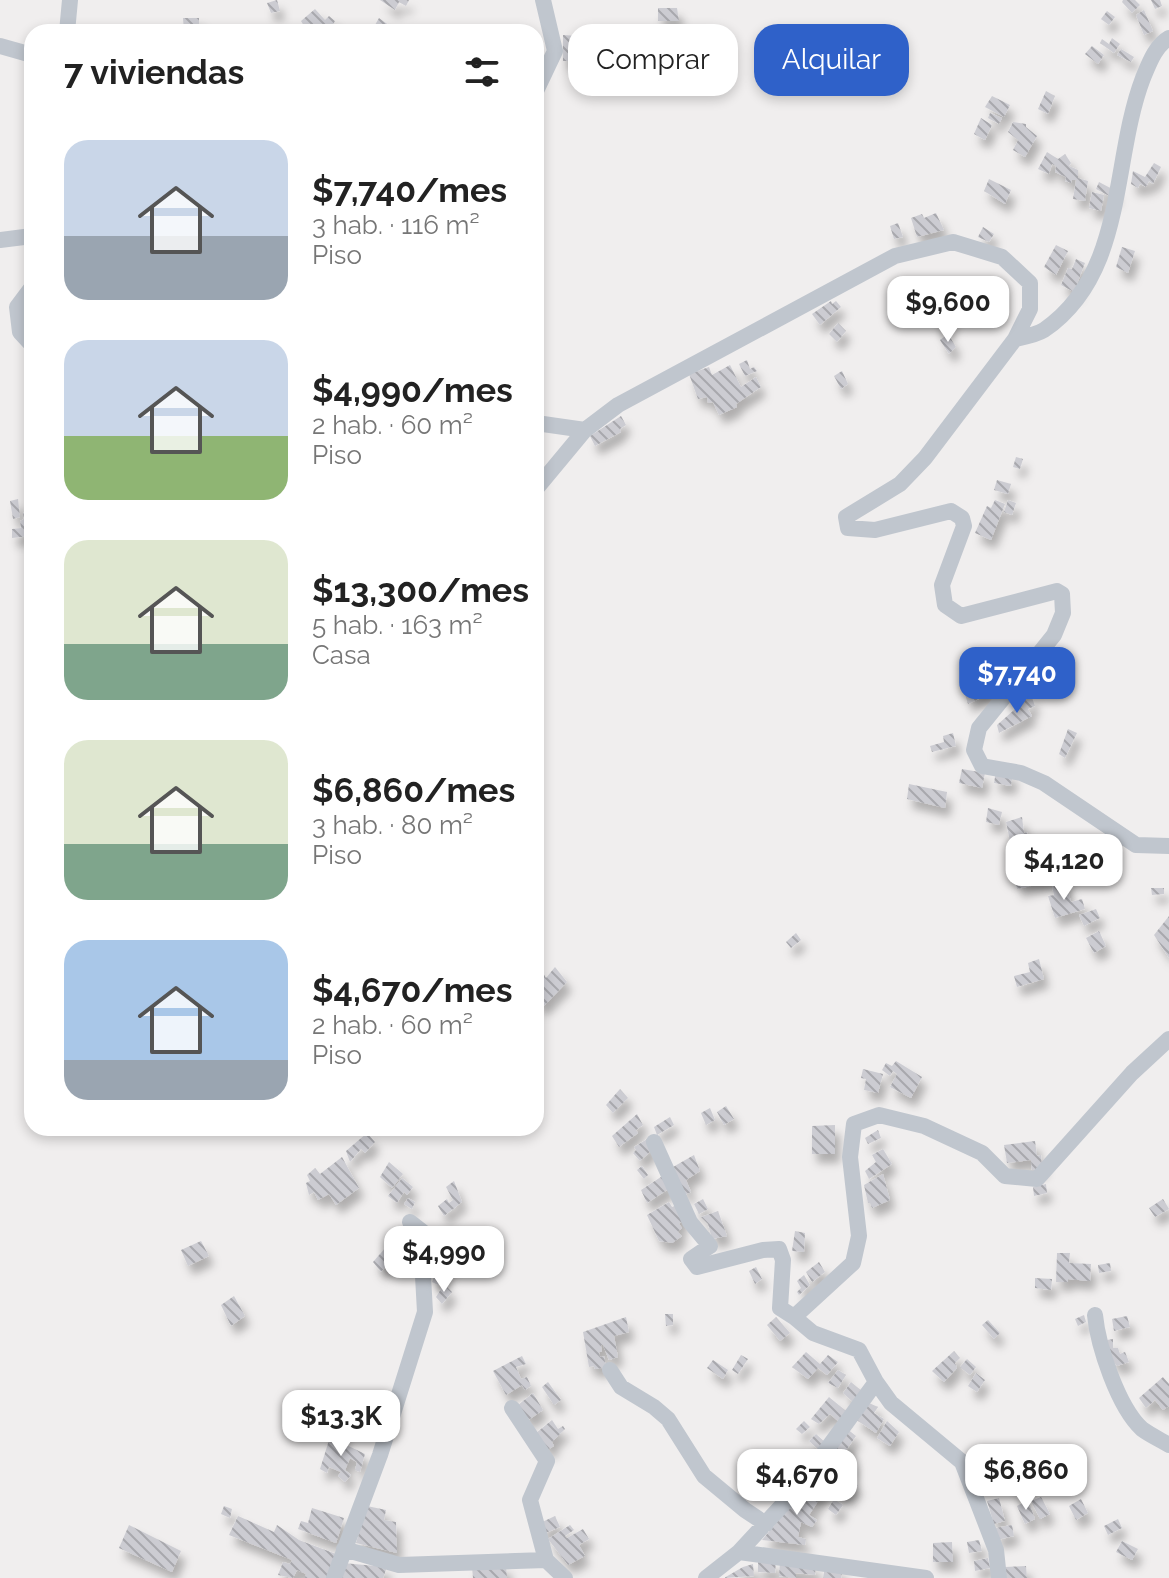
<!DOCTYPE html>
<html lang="es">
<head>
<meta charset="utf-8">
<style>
  body { margin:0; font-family:Raleway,sans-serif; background:#f6f6f6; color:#222; height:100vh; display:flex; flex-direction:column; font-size:30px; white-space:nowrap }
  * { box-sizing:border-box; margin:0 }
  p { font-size:26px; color:#767676 }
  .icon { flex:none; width:44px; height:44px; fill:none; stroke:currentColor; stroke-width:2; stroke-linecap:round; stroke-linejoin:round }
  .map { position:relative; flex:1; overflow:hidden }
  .panel { position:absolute; left:24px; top:24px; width:520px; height:1112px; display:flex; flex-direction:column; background:#fff; border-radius:24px; box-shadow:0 4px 12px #0003 }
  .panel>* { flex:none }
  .guide { position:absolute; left:568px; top:24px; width:480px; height:72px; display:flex; gap:16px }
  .price { position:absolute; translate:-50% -68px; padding:0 18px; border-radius:16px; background:#fff; color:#222; font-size:26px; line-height:52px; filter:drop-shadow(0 2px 4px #0008) }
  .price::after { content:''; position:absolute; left:50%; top:48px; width:24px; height:18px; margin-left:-12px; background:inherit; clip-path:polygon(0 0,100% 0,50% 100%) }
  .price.current { background:#2f61c9; color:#fff }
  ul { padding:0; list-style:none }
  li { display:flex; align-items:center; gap:24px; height:200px; padding:0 40px }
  li span { display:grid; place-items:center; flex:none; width:224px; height:160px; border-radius:24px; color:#555 }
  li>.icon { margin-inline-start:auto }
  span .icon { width:96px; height:96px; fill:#fffc; stroke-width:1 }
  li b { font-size:34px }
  h2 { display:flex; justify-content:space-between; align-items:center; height:96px; padding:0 40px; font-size:34px }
  .chip { padding:0 28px; border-radius:24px; background:#fff; box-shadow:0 4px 12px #0003; font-size:28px; line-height:72px }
  .chip.current { background:#2f61c9; color:#fff }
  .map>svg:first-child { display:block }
  .building { fill:url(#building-back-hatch); filter:url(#shadow) }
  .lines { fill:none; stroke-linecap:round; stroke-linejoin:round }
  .minor { stroke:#c0c6ce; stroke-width:16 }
</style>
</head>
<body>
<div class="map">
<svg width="1169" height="1578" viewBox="0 0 1169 1578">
  <defs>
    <pattern id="building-back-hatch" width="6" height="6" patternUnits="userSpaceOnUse" patternTransform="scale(2)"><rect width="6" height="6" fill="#ccccd2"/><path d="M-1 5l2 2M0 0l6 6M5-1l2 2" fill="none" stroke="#a8a8ad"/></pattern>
    <filter id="shadow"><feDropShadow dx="5" dy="9" stdDeviation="4" flood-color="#0004"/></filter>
  </defs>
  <rect width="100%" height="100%" fill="#f0eeee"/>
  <path class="building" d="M277 0 280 11 271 13 267 3Z
    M380 0H409L406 6 399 2 395 10Z
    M1123 0H1135L1140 5 1132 13 1122 2Z
    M1151 0H1160L1162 6 1155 9Z
    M658 8H677L679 21H658Z
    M315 9 325 20 329 16 335 21 330 30 324 26 319 29 315 25 307 31 301 21Z
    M1144 10 1153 31 1144 35 1136 15Z
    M1107 11 1115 17 1109 25 1101 19Z
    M183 18H199V32H184Z
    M379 18 398 32H371Z
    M655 28 670 36 665 46 651 39Z
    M563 35 579 36V61H563Z
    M1112 38 1120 44 1114 53 1100 43 1102 39 1109 44Z
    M1092 46 1104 55 1098 64 1085 54Z
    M1121 49 1134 57 1131 62 1117 55Z
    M1046 91 1055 96 1048 114 1038 109Z
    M992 96 1010 105 1004 117 985 107Z
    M990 113 1002 118 999 124 988 118Z
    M981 118 992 125 985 140 974 134Z
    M1013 122 1026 124V127L1037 136 1025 157 1013 150 1018 140 1008 132Z
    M1047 152 1058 159 1065 154 1071 163 1069 166 1078 170V178L1088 181 1085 201 1073 199 1076 180H1072L1071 183 1065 181 1066 177 1055 172 1056 166 1052 164 1049 174 1038 169Z
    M1154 163 1161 167 1153 184 1149 181 1146 187 1140 184 1138 188 1131 184 1133 171 1145 177Z
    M989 179 1011 190 1005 204 984 191Z
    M1099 182 1116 191 1113 198 1096 189Z
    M1092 192 1104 195 1101 211 1089 208Z
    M936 213 944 230 917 237 911 218 922 214 924 218Z
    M898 223 903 237 894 239 890 226Z
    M983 227 994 234 989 242 978 237Z
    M1056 245 1068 251 1056 275 1044 267Z
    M1122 247 1135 251 1128 273 1116 267Z
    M1076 259 1085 263 1074 292 1061 285 1068 268 1072 269Z
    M979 287 987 297 970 313 961 303Z
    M831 301 832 304 836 301 841 307 820 325 812 314Z
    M838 323 846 331 837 342 829 334Z
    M948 334 956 347 949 354 940 340Z
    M747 360 750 369 754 367 757 371 745 376 739 364Z
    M730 365 741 387 756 377 761 387 736 404 737 407 719 415 713 402 708 403 707 397 698 399 689 374 709 367 712 375Z
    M842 371 848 384 841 389 834 376Z
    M621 416 626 425 620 429 621 432 595 446 590 436Z
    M1016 457 1023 459 1020 469 1013 467Z
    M997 480 1011 484 1008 494 994 490Z
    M18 499 20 517 13 519 10 501Z
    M995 500 1005 504 991 540 975 533 987 506 991 508Z
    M1008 500 1016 503 1012 515 1004 512Z
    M30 512 31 536 12 538V529L21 528 20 521 24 519 23 513Z
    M992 672 997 682 988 687 992 693 968 704 964 691 983 681V678Z
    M1031 695 1035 706 1028 709 1032 716 999 733 997 725Z
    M1068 729 1077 733 1065 758 1059 754Z
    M953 733 956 746 932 752 930 746 944 742 943 736Z
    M962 769 985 773 982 788 959 783Z
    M996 771 1013 773 1011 786 994 783Z
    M909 784 947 792 945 808 907 799Z
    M988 808 1002 812 999 825 986 822Z
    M1022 817 1024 833 1027 832 1030 842 1011 846 1006 822Z
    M1062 858 1065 870 1048 876 1050 882 1017 889 1014 875 1054 865 1053 861Z
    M1066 883 1071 902 1082 899 1085 909 1055 918 1048 896 1054 895 1052 887Z
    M1151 888H1164V894L1152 895Z
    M1096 909 1100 918 1084 926 1079 915Z
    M1169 916V958L1154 935Z
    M1099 931 1106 946 1094 953 1086 938Z
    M796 933 801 940 791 948 786 942Z
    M1039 959 1044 979 1017 987 1014 976 1030 972 1028 963Z
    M555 967 567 982 543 1007 539 1003 536 1004V976L542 971 546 978Z
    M896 1061 922 1077 911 1098 890 1087 897 1074 893 1071 890 1076 882 1070 886 1063 892 1066Z
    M863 1069 883 1074 878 1093 864 1090 866 1079 861 1078Z
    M620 1089 628 1098 613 1113 606 1105Z
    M726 1106 734 1119 724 1125 717 1112Z
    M710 1108 715 1120 706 1125 701 1113Z
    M637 1114 643 1125 636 1130 638 1133 619 1147 612 1136Z
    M670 1117 674 1125 657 1135 654 1127Z
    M835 1125V1154H812V1126Z
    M878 1130 881 1138 868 1144 865 1138Z
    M367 1133 375 1142 365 1153 361 1149 350 1162 346 1151Z
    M649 1138 653 1149 640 1161 633 1153 636 1150 634 1147Z
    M1035 1141 1037 1156 1041 1155 1042 1169 1032 1170 1031 1160 1007 1163 1004 1145Z
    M883 1149 892 1164 869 1179 865 1171 876 1162 872 1155Z
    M694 1155 700 1171 686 1180 691 1192 685 1195 673 1167Z
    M342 1157 359 1188 336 1205 329 1194 318 1200 314 1192 309 1195 306 1183 310 1181 307 1175 315 1168 320 1174Z
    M389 1162 403 1174 392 1188 380 1177Z
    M642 1166 648 1175 644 1179 637 1170Z
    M883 1174 890 1200 872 1208 870 1203H868L864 1185Z
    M664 1175 670 1188 647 1203 641 1190Z
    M402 1178 413 1187 407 1195 404 1192 397 1203 388 1196Z
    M454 1181 462 1202 444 1216 438 1206 447 1199 449 1203 453 1200 446 1187Z
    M1046 1184 1047 1193 1034 1196 1033 1187Z
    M408 1198 415 1202 412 1209 404 1204Z
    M703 1199 708 1209 699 1214 694 1204Z
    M1163 1199 1169 1209 1155 1217 1149 1208Z
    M669 1202 672 1207 677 1205 685 1218 679 1224 682 1228 678 1232 682 1236 672 1243 659 1241 647 1215Z
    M718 1211 727 1236 712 1239 708 1224 701 1217Z
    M462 1226 475 1231 471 1240 475 1242 468 1258 458 1253 455 1262 442 1256 447 1243 453 1246Z
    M795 1231 805 1233 804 1252 792 1251Z
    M201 1241 209 1256 188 1266 181 1250Z
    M387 1246 395 1255 381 1272 373 1262Z
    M1057 1253H1070L1069 1263 1091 1264 1090 1281 1068 1279V1282H1056Z
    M819 1262 825 1272 812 1282 806 1272Z
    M1110 1263 1111 1271 1099 1273 1098 1265Z
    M438 1266 445 1268 438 1285 432 1282Z
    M756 1267 762 1279 755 1284 749 1271Z
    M804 1275 810 1285 799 1295 797 1292 801 1288 797 1281Z
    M1035 1278 1052 1279 1051 1290 1035 1288Z
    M444 1284 452 1292 442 1304 436 1297Z
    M234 1296 245 1316 231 1326 221 1305Z
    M665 1314H673V1325L666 1326Z
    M1084 1315 1086 1322 1078 1326 1075 1319Z
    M1127 1316 1130 1327 1114 1331 1112 1319Z
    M626 1317 629 1332 614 1336 618 1357 609 1360 603 1345H601L602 1352H599L600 1357 604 1356 606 1368 595 1369 594 1366 589 1367 583 1332Z
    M776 1317 790 1333 780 1341 767 1325Z
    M988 1320 1000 1333 994 1339 982 1325Z
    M1113 1339V1348H1118L1120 1354 1125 1352 1129 1362 1117 1366 1111 1359 1107 1340Z
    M954 1351 960 1358 955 1363 957 1368 944 1382 932 1371Z
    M806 1352 820 1364 828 1355 838 1362 827 1375 818 1368 808 1379 792 1367Z
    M741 1355 748 1359 738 1374 732 1370Z
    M522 1356 526 1364 516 1367 521 1379 527 1377 531 1386 525 1390 522 1385 506 1395 493 1371Z
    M967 1359 976 1367 970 1375 960 1367Z
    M713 1360 728 1370 723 1379 707 1368Z
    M838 1370 846 1375 838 1388 828 1383Z
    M976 1373 985 1380 977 1392 968 1386Z
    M1163 1377 1169 1384V1406L1163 1410 1155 1400 1146 1408 1139 1398Z
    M548 1382 561 1400 554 1405 542 1387Z
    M851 1382 863 1392 854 1403 843 1393Z
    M533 1393 543 1410 527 1421 518 1405Z
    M829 1397 846 1411 838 1421 830 1414 819 1424 811 1419Z
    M869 1403 878 1407 874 1413 884 1419 876 1433 855 1419Z
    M552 1420 558 1429 563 1426 565 1429 552 1442 554 1446 547 1450 536 1433Z
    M804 1421 810 1427 802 1434 796 1429Z
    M887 1421 899 1432 890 1446 877 1438Z
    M846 1428 856 1436 843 1455 852 1464 847 1472 837 1463 828 1477 819 1471Z
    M816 1434 826 1443 819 1450 809 1441Z
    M330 1437 365 1454 360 1472 355 1470 357 1462 350 1458 345 1470 351 1475 345 1482 338 1476 341 1472 329 1467 327 1473 320 1469Z
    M792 1468 802 1478 792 1487 782 1478Z
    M837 1470 858 1485 848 1499 833 1491 836 1486 830 1482Z
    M811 1481 826 1489 809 1515 817 1520 812 1527 801 1522 798 1537 806 1539 805 1545 762 1540Z
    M1041 1497 1050 1514 1040 1519 1031 1501Z
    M999 1498 1005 1521 994 1524 987 1501Z
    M834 1499 843 1505 836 1515 828 1509Z
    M1081 1499 1088 1513 1076 1520 1069 1506Z
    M1028 1500 1035 1519 1025 1524 1017 1506Z
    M224 1506 232 1509 230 1518 221 1514Z
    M367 1506 386 1510 384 1520 396 1522 397 1553 356 1543Z
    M312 1508 344 1518 336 1543 298 1529 301 1521 308 1523Z
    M238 1516 274 1532 277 1525 299 1540 336 1554 328 1578H305L306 1574 297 1570 293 1578 278 1575 283 1562 290 1564 292 1560 229 1535Z
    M555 1516 560 1527 543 1534 538 1524Z
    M1118 1519 1122 1528 1108 1535 1104 1526Z
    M129 1525 181 1551 172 1572 119 1548Z
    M570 1525 574 1530 565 1536 567 1538 583 1529 589 1539 579 1545 585 1556 568 1565 548 1539Z
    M1012 1525 1014 1536 997 1540 995 1528Z
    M979 1540 982 1551 969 1553 967 1542Z
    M1122 1541 1138 1549 1132 1560 1116 1552Z
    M952 1542 953 1562H933V1543Z
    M988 1558 990 1568 975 1571 974 1561Z
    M780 1561 816 1565 815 1575 796 1573V1578L779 1576Z
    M758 1562H776L775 1573 758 1572Z
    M343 1563 387 1567 383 1578H338Z
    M753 1564 754 1576 724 1578 743 1567Z
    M506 1565 507 1578H473L472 1567Z
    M1026 1566 1027 1578H1006L1005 1567Z
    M825 1567 843 1569 841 1578H823Z"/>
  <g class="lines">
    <path class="minor" d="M67 32 70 0
      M0 46 32 55
      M536 91 555 51 543 0
      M0 240 32 236
      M32 287 17 307 20 332 32 345
      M1015 339C1024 337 1036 335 1044 330 1127 273 1111 162 1143 78 1149 64 1155 46 1169 38
      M536 423 585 430
      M536 489 585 430 618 405 895 256 953 242 1002 257 1030 283V309L1015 339 925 458 900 484 846 517 848 528 875 530 951 511 962 518 964 526 942 585 945 605 961 616 1057 591 1062 594 1063 613 1054 635 979 728 974 750 982 766 1021 773 1044 783 1136 845 1169 846
      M654 1142 690 1222 710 1246 691 1259 697 1267 763 1250 779 1249 783 1260 780 1308 794 1317
      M1095 1315C1098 1346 1118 1407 1142 1429 1150 1435 1161 1440 1169 1445
      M610 1370 621 1387 654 1407 668 1419 704 1476 745 1510 766 1524
      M512 1408 547 1461 530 1500 546 1560
      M344 1549 399 1565 546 1560 565 1578
      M739 1552 926 1578
      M334 1578 380 1455 425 1312 423 1276 428 1236 410 1222
      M706 1578 739 1552 800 1486 876 1382
      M999 1578 996 1550 962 1462 891 1403 876 1382 859 1350 813 1333 794 1317 853 1263 859 1236 850 1157 854 1124 879 1115 924 1126 982 1153 1005 1176 1037 1179 1132 1073 1169 1039"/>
  </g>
</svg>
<b class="price" style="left:948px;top:344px">$9,600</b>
<b class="price current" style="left:1017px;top:715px">$7,740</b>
<b class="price" style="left:1064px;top:902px">$4,120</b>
<b class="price" style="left:444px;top:1294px">$4,990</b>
<b class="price" style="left:341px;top:1458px">$13.3K</b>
<b class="price" style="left:1026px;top:1512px">$6,860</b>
<b class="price" style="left:797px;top:1517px">$4,670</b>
<div class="guide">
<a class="chip">Comprar</a>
<a class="chip current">Alquilar</a>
</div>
<section class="panel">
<h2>7 viviendas<svg class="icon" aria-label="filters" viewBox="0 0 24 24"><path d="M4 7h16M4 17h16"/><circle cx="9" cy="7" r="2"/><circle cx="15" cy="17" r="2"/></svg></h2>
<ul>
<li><span style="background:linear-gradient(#c9d6e8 60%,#9aa5b1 0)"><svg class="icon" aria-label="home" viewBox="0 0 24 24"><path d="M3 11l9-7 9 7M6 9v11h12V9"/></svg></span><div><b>$7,740/mes</b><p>3 hab. · 116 m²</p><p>Piso</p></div></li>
<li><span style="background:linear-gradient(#c9d6e8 60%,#8fb573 0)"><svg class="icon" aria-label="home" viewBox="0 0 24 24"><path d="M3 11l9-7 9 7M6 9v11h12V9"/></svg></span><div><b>$4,990/mes</b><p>2 hab. · 60 m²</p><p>Piso</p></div></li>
<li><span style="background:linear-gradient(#dfe7d0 65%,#7fa58c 0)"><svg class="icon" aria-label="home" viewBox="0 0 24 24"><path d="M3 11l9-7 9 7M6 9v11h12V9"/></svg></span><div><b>$13,300/mes</b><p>5 hab. · 163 m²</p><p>Casa</p></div></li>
<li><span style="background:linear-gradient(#dfe7d0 65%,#7fa58c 0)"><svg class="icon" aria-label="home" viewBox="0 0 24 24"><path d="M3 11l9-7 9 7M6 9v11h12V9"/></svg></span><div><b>$6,860/mes</b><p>3 hab. · 80 m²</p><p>Piso</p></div></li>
<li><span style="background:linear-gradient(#a9c7e8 75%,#9aa5b1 0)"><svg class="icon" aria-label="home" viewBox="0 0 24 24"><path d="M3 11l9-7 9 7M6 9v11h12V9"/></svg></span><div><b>$4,670/mes</b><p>2 hab. · 60 m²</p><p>Piso</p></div></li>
</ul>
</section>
</div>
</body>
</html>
